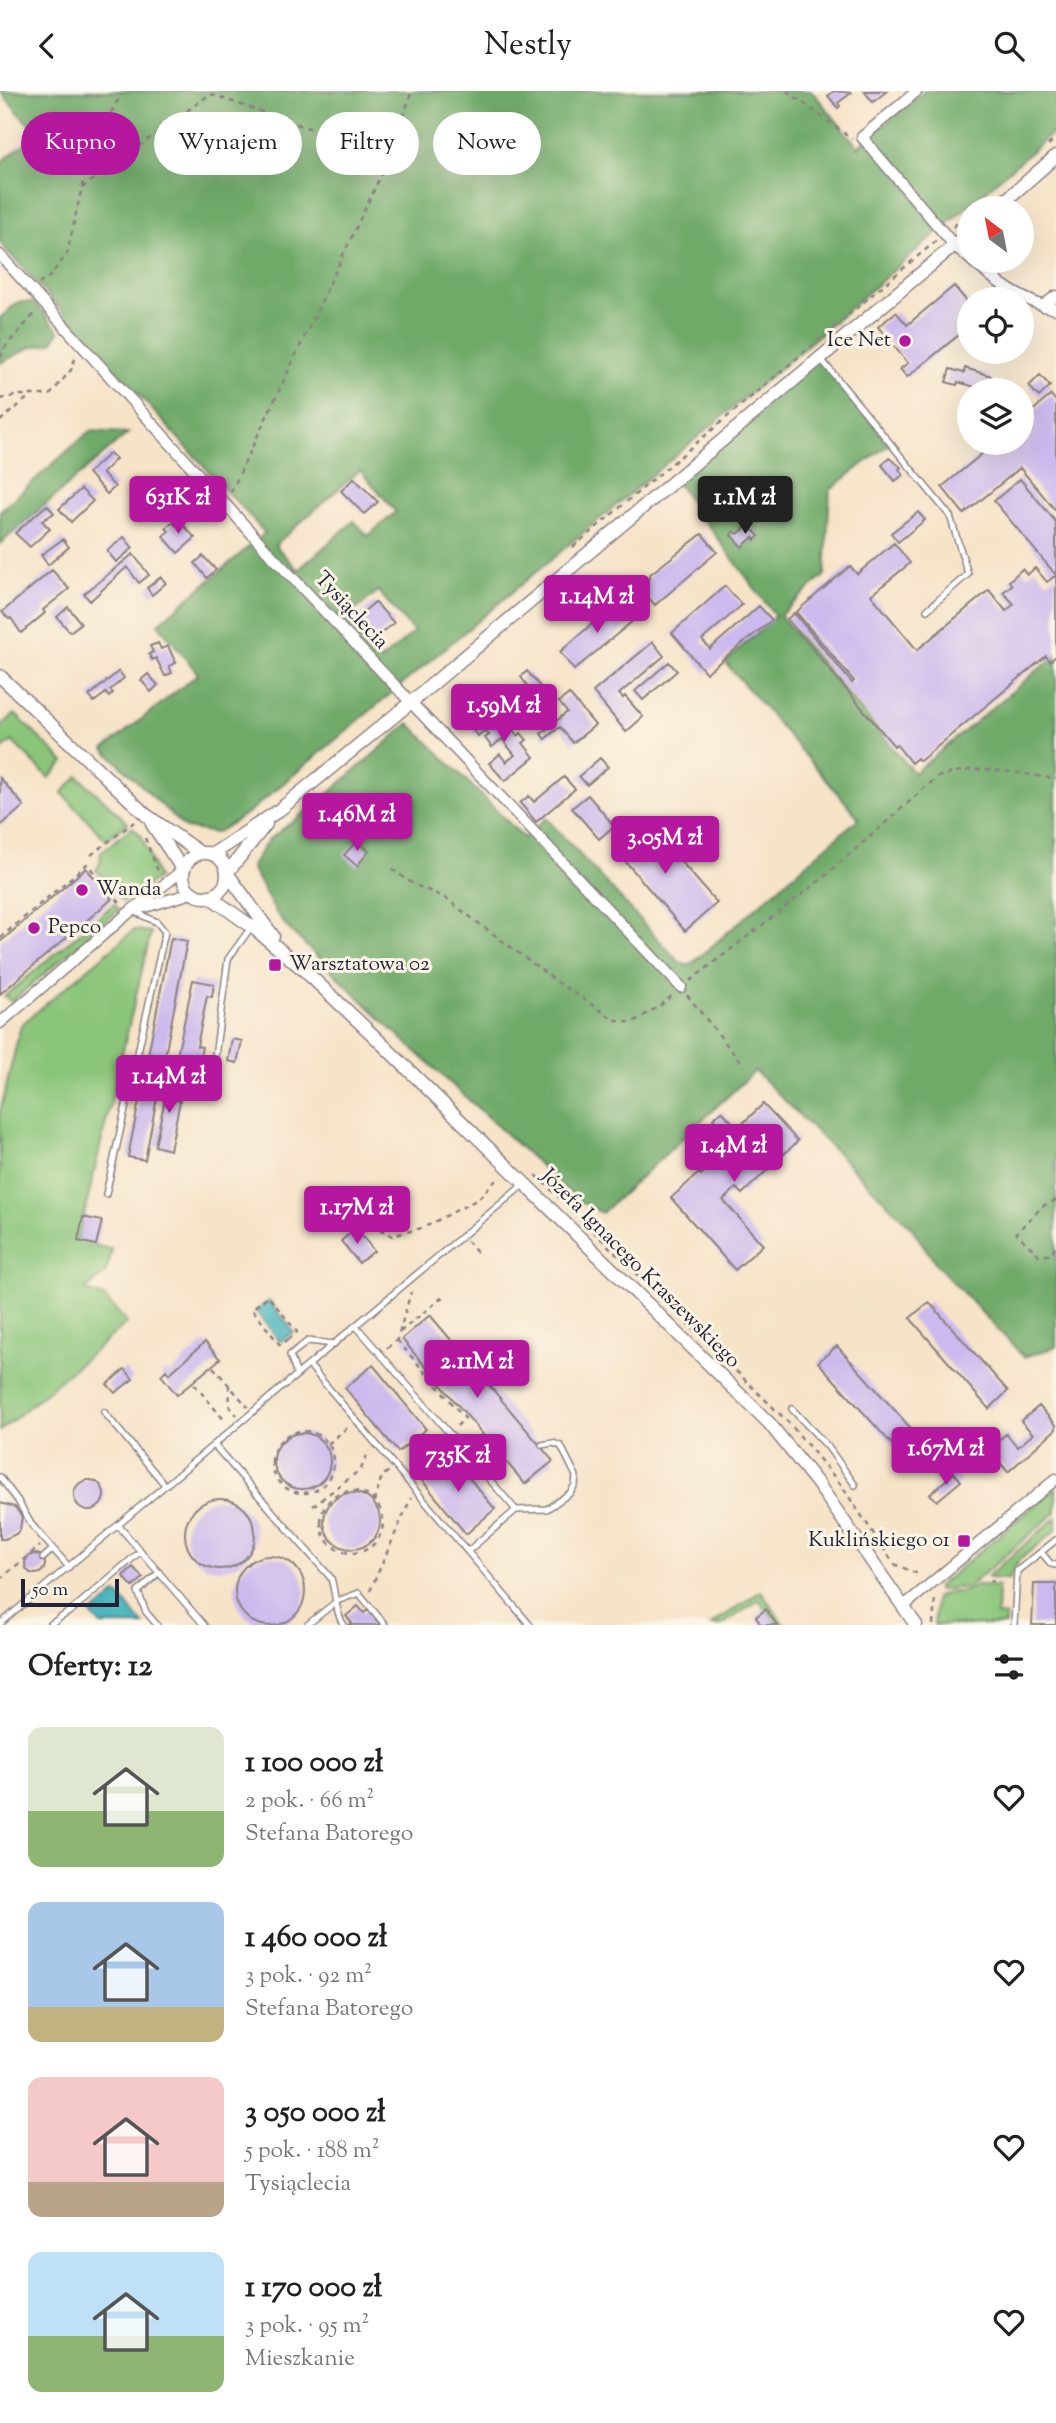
<!DOCTYPE html>
<html lang="pl">
<head>
<meta charset="utf-8">
<style>
  body { margin:0; font-family:"Sorts Mill Goudy",serif; background:#f6f6f6; color:#222; height:100vh; display:flex; flex-direction:column; font-size:26px; white-space:nowrap }
  * { box-sizing:border-box; margin:0 }
  p { font-size:23px; color:#767676 }
  .icon { flex:none; width:38px; height:38px; fill:none; stroke:currentColor; stroke-width:2; stroke-linecap:round; stroke-linejoin:round }
  .map { position:relative; height:1534px; overflow:hidden }
  .sheet { display:flex; flex-direction:column; background:#fff; flex:1 }
  .sheet>* { flex:none }
  .guide { position:absolute; left:21px; top:21px; width:700px; height:63px; display:flex; gap:14px }
  .needle { width:46px; rotate:328deg }
  .fabs { position:absolute; left:957px; top:105px; display:grid; gap:14px }
  .fabs a { display:grid; place-items:center; width:77px; height:77px; border-radius:50%; background:#fff; box-shadow:0 7px 28px #0002; font-size:35px }
  .scale { position:absolute; left:21px; bottom:18px; width:98px; box-sizing:border-box; padding-left:7px; border:4px solid #22223b; border-top:0; font-size:19px; line-height:24px; white-space:nowrap; color:#22223b; -webkit-text-stroke:5px #fcf5e5; paint-order:stroke }
  .price { position:absolute; translate:-50% -60px; padding:0 16px; border-radius:7px; background:#b5179e; color:#fff; font-size:23px; line-height:46px; filter:drop-shadow(0 2px 4px #0008) }
  .price::after { content:''; position:absolute; left:50%; top:42px; width:21px; height:16px; margin-left:-10px; background:inherit; clip-path:polygon(0 0,100% 0,50% 100%) }
  .price.on { background:#222; color:#fff }
  ul { padding:0; list-style:none }
  li { display:flex; align-items:center; gap:21px; height:175px; padding:0 28px }
  li span { display:grid; place-items:center; flex:none; width:196px; height:140px; border-radius:14px; color:#555 }
  li>.icon { margin-inline-start:auto }
  span .icon { width:84px; height:84px; fill:#fffc; stroke-width:1 }
  li b { font-size:30px }
  h2 { display:flex; justify-content:space-between; align-items:center; height:84px; padding:0 28px; font-size:30px }
  .chip { padding:0 24px; border-radius:32px; background:#fff; box-shadow:0 7px 28px #0002; font-size:24px; line-height:63px }
  .chip.on { background:#b5179e; color:#fff }
  header { display:flex; justify-content:space-between; align-items:center; height:91px; padding:0 28px; background:#fff; font-size:32px; font-weight:600 }
  .map>svg:first-child { display:block }
  .green { fill:#8ac579; stroke:#56745a; stroke-width:2 }
  .forest { fill:#6faa69; stroke:#486652; stroke-width:2; fill-rule:evenodd }
  .water { fill:#44b3bc; stroke:#336a7c; stroke-width:2 }
  .building { fill:#ccb9ee }
  .lines { fill:none; stroke-linecap:round; stroke-linejoin:round }
  .service-casing { stroke:#8c8282; stroke-width:8 }
  .minor-casing { stroke:#8c8282; stroke-width:13 }
  .tertiary-casing { stroke:#8c8282; stroke-width:15 }
  .path { stroke:#8c8282; stroke-width:2.5; stroke-dasharray:5 5; stroke-linecap:butt }
  .service { stroke:#fff; stroke-width:5 }
  .minor { stroke:#fff; stroke-width:10 }
  .tertiary { stroke:#fff; stroke-width:12 }
  .poi-dot { fill:#b5179e; stroke:#fcf5e5; stroke-width:2.5 }
  .labels { text-anchor:middle; dominant-baseline:central; stroke-width:6; stroke-linejoin:round; paint-order:stroke }
  .poi-label { font-size:21px; fill:#22223b; stroke:#fcf5e5; text-anchor:start }
  .street-label { font-size:21px; fill:#22223b; stroke:#fcf5e5 }
</style>
</head>
<body>
<header><svg class="icon" aria-label="back" viewBox="0 0 24 24"><path d="M15 5l-7 7 7 7"/></svg>Nestly<svg class="icon" aria-label="search" viewBox="0 0 24 24"><circle cx="10" cy="10" r="6"/><path d="M15 15l6 6"/></svg></header>
<div class="map">
<svg width="1056" height="1534" viewBox="0 0 1056 1534">
  <rect width="100%" height="100%" fill="#fcf5e5"/>
  <filter id="ink" filterUnits="userSpaceOnUse"><feTurbulence type="fractalNoise" baseFrequency=".0143" numOctaves="2"/><feDisplacementMap in="SourceGraphic" scale="14" xChannelSelector="R" yChannelSelector="G"/><feConvolveMatrix kernelMatrix="1 2 1 2 8 2 1 2 1" color-interpolation-filters="sRGB"/></filter>
  <filter id="wash" filterUnits="userSpaceOnUse"><feTurbulence type="fractalNoise" baseFrequency=".00686" numOctaves="4" result="noise"/><feDisplacementMap in="SourceGraphic" scale="28" xChannelSelector="R" yChannelSelector="G"/><feGaussianBlur stdDeviation="1.57" result="paint"/><feColorMatrix in="noise" values="0 0 0 0 0 0 0 0 0 0 0 0 0 0 0 0 0 1.4 0 .05"/><feComposite in="paint" operator="in"/></filter>
  <g filter="url(#wash)">
    <rect width="100%" height="100%" fill="#f6e3c8"/>
    <path class="green" d="M15 623 64 671 49 687 12 650 0 660V636Z
      M78 685 128 732 106 749 62 702Z
      M132 736 141 744 158 787 123 811 96 779 100 773 101 761Z
      M114 813 119 819 11 911 5 905Z
      M134 839 151 841 78 1149 112 1159 106 1182 85 1199 104 1206 127 1232 0 1340V1021L21 934Z
      M1056 1397V1421L968 1496 937 1499V1496Z
      M1056 1427V1439L1018 1470 1009 1488 989 1487 988 1485Z
      M976 1494 998 1496 997 1524 1006 1525V1534H934L936 1507C948 1497 963 1506 976 1494Z
      M761 1500 784 1534H777L759 1509 722 1534H711Z"/>
    <path class="forest" d="M0 0H812L858 56 924 0H1056V39L797 263 248 722 216 742 185 737 104 658 198 583 158 533 265 442 0 152V72L37 43ZM360 379 396 421 368 445 354 430 298 479 275 454ZM378 500 414 541 381 569 345 528Z
      M18 211H34L59 240 52 252 31 256 0 272V227Z
      M819 266 889 353 830 399 825 484 780 524 914 682 1056 564V1256L1024 1266 937 1174 911 1136 755 980 602 1122 579 1110 386 933 287 836 275 820 251 776 268 749 325 706 409 632 524 747 546 727 678 870 689 875 859 727 725 571 775 525 674 388Z
      M90 340 128 342 0 453V420Z"/>
    <path class="water" d="M269 1210 294 1241 280 1251 256 1220Z
      M117 1502 144 1534H101L91 1523Z"/>
    <g id="blocks">
      <path class="building" d="M834 0 851 2 838 12 840 15 838 17 828 5Z
        M864 0H887L873 11Z
        M954 195 970 214V235L907 286 900 278 908 272 878 236 896 221 907 234Z
        M965 277 991 285 986 299 958 291 957 294 946 291 950 278 964 282Z
        M1040 284 1050 295 1039 306 1029 295Z
        M1051 304 1056 310V420L1020 377 964 423 942 396 995 352H1022V329Z
        M110 362 116 368 102 382 115 396 107 403 88 382Z
        M889 367 901 376 899 378 903 384 895 390 882 374Z
        M354 387 378 411 364 423 341 400Z
        M1020 388 1056 431V565L1050 570 1046 565 920 670 917 667 911 672 896 653 894 655 787 528 794 522 852 592 854 590 796 521 850 475 857 483 894 452 910 472 871 504 917 559 989 499 1006 520 1014 513 1003 501 1012 494 1009 490 1022 478 1027 484 1035 477 1047 491 1056 484 994 410Z
        M81 398 93 410 71 431 59 418Z
        M47 414 54 422 42 430 50 438 30 456 15 442Z
        M918 421 925 429 898 451 891 442Z
        M180 430 195 447 178 462 163 445 169 440 166 437 173 431 175 434Z
        M748 434 759 445 755 449 753 446 742 456 731 444 734 440 738 443Z
        M702 443 717 461 655 514 639 496 651 486 649 484Z
        M124 446 133 457 116 471 107 460Z
        M63 448 69 456 48 474 41 464Z
        M133 463 149 484 139 492 127 476 90 510 84 503Z
        M203 465 216 479 207 487 195 472Z
        M52 479 69 498 43 519 45 522 21 542 11 527 9 528 2 521Z
        M161 486 166 492 152 504 147 497Z
        M725 495 742 514 702 549 710 558 759 515 772 529 706 582 672 542Z
        M618 510 634 529 574 579 560 561Z
        M375 511 394 532 374 548 356 527Z
        M68 516 81 532 70 541 57 526Z
        M653 551 664 565 619 603 623 607 625 605 643 626 626 641 593 601Z
        M158 552 161 558 168 555 176 572 169 575 172 582 165 585 156 567 152 569 149 563 153 561 150 555Z
        M669 571 677 580 643 609 635 600Z
        M119 580 124 587 110 599 113 602 109 606 106 602 94 611 89 605Z
        M527 580 549 606 530 621 520 610 532 601 521 586Z
        M148 583 158 594 151 601 141 589Z
        M569 603 595 634 573 652 560 636 545 648 541 643 567 621 559 611Z
        M496 618 518 645 521 642 527 649 523 652 534 666 505 690 489 672 500 663 506 671 515 664 502 648 492 656 485 647 489 644 485 639 478 645 470 636 478 629 480 631Z
        M600 667 608 676 587 694 579 685Z
        M564 686 575 698 536 731 520 712 529 705 534 711Z
        M0 687 24 715 0 735Z
        M588 704 614 735 599 748 572 717Z
        M645 729 717 812 685 840 614 757Z
        M357 750 369 760 357 775 344 764Z
        M86 777 112 808 0 903V851Z
        M171 847 187 850 145 1069 128 1066Z
        M193 889 214 893 212 906 207 905 197 955 202 956 199 970 177 965Z
        M232 948 242 950 237 972 228 970Z
        M171 979 179 981 173 1009 180 1010 170 1059 155 1055Z
        M763 1013 798 1050 742 1103 736 1097 723 1109 763 1154 735 1179 671 1107 699 1082 701 1084 713 1072 707 1067Z
        M722 1020 732 1031 724 1039 713 1028Z
        M83 1126 102 1130 96 1154 78 1150Z
        M356 1137 374 1160 359 1172 341 1150Z
        M929 1211 1008 1300 989 1318 910 1227Z
        M430 1224 553 1370 525 1393 402 1248Z
        M205 1251 220 1268 177 1304 161 1284 166 1279 169 1283Z
        M837 1255 916 1343 898 1360 818 1271Z
        M373 1274 426 1338 398 1361 345 1297Z
        M125 1278 133 1288 115 1302 107 1293Z
        M1039 1315 1056 1334V1338L1008 1381 988 1358 1006 1343 1018 1356 1033 1343 1021 1330Z
        M274 1370a28 28 0 1 1 56 0a28 28 0 1 1-56 0Z
        M449 1363 495 1418 466 1443 420 1387Z
        M954 1382 961 1390 937 1410 930 1403Z
        M74 1404a15 15 0 1 1 30 0a15 15 0 1 1-30 0Z
        M324 1430a28 28 0 1 1 56 0a28 28 0 1 1-56 0Z
        M185 1443a35 35 0 1 1 70 0a35 35 0 1 1-70 0Z
        M0 1412 15 1416 22 1426 20 1438 16 1443 5 1448H0Z
        M25 1473a10 10 0 1 1 20 0a10 10 0 1 1-20 0Z
        M235 1500a35 35 0 1 1 70 0a35 35 0 1 1-70 0Z
        M133 1476 143 1487 133 1496 123 1485Z
        M1034 1493H1056V1534H1032Z
        M358 1515 364 1522 368 1519 380 1534H349L352 1532 346 1525Z
        M766 1518 777 1534H761L756 1526Z"/>
    </g>
  </g>
  <g filter="url(#ink)">
    <use href="#blocks" fill-opacity="0" stroke="#8c8282" stroke-width="2"/>
    <g class="lines">
      <g class="service-casing">
        <path id="service" d="M821 268 950 425 968 483 927 519
          M213 980 228 868 252 835
          M106 1103 165 841 157 831 135 821
          M356 1235 516 1419 468 1460
          M309 1274 530 1534
          M297 1284 290 1264 308 1250 334 1253
          M792 1318 828 1356 855 1394
          M104 1321 165 1394
          M214 1354 331 1487C335 1500 336 1525 344 1534
          M0 1386 18 1410 31 1433 69 1476
          M516 1419 547 1418 570 1402 575 1394 576 1385 561 1355 553 1352 542 1354
          M1041 1461 1051 1473 1056 1474
          M43 1467 53 1458
          M0 1533 118 1434
          M49 1534 72 1519 141 1460
          M157 1534 146 1521 138 1501 159 1481
          M204 1534 118 1434 523 1094
          M307 1534 337 1510 359 1502 385 1534
          M1014 1534 1017 1480 1056 1449"/>
      </g>
      <g class="minor-casing">
        <path id="minor" d="M917 0 862 46 954 154 970 168
          M0 164 273 466 681 896
          M972 170C998 192 1022 211 1056 218
          M1043 215 1056 205
          M138 818 192 802
          M0 932 132 819 183 779
          M904 1515 1056 1388"/>
      </g>
      <g class="tertiary-casing">
        <path id="tertiary" d="M997 117 1056 65
          M0 585 146 724 200 762
          M152 733 183 779
          M183 784a22 22 0 1 1 44 0a22 22 0 1 1-44 0Z
          M213 763 278 720 410 612 970 141
          M227 782 273 845
          M227 782 266 733
          M209 805 255 838 304 879 374 945 769 1332 818 1393 916 1534"/>
      </g>
      <path class="path" d="M787 0 852 48
        M1048 54 1056 47
        M82 97 210 3 390 65 412 0
        M976 117 988 107
        M953 136 970 122
        M39 193 50 185 67 163 85 82 108 26 121 4
        M0 267 6 255 37 220
        M0 308 20 304H50L71 279 76 265
        M0 330 30 305
        M231 401 390 65
        M573 456 937 149
        M145 747 159 783
        M91 764 134 731
        M392 778 413 793 445 807 556 890 613 928 632 932 661 914 674 903
        M0 847 87 773 121 813
        M690 890 824 786 936 687C972 671 1017 682 1056 688
        M687 904 744 975
        M536 1084 790 1333 841 1394 894 1473 921 1484
        M1056 1109 1043 1115 1016 1142 1039 1164H1050L1056 1154
        M371 1133 392 1145 425 1136 478 1108 499 1086
        M467 1150 479 1164
        M400 1241 445 1204
        M289 1248 280 1254 252 1218 268 1205 297 1241 289 1248 293 1253
        M397 1249 465 1327 457 1335
        M387 1257 397 1249 411 1201
        M213 1276 248 1316
        M194 1293 226 1331
        M229 1294 230 1316 237 1324
        M272 1371a31 31 0 1 1 62 0a31 31 0 1 1-62 0Z
        M328 1353 348 1336
        M321 1431a31 31 0 1 1 62 0a31 31 0 1 1-62 0Z
        M374 1411 382 1385 389 1380
        M313 1415 361 1378 369 1360
        M0 1488 40 1455
        M989 1490 998 1491
        M370 1500 411 1407
        M933 1534 935 1506"/>
      <use href="#service" class="service"/>
      <use href="#minor" class="minor"/>
      <use href="#tertiary" class="tertiary"/>
    </g>
  </g>
  <g class="poi-dot">
    <circle cx="905" cy="250" r="7"/>
    <circle cx="82" cy="799" r="7"/>
    <circle cx="34" cy="837" r="7"/>
    <rect x="268" y="867" width="14" height="14" rx="3.5"/>
    <rect x="957" y="1443" width="14" height="14" rx="3.5"/>
  </g>
  <g class="labels">
    <g class="poi-label">
      <text x="891" y="250" text-anchor="end">Ice Net</text>
      <text x="96" y="799">Wanda</text>
      <text x="48" y="837">Pepco</text>
      <text x="289" y="874">Warsztatowa 02</text>
      <text x="950" y="1450" text-anchor="end">Kuklińskiego 01</text>
    </g>
    <g class="street-label">
      <text transform="translate(351 520) rotate(47)">Tysiąclecia</text>
      <text transform="translate(640 1178) rotate(45)">Józefa Ignacego Kraszewskiego</text>
    </g>
  </g>
</svg>
<div class="fabs">
<a><svg class="needle" viewBox="-14 -14 28 28"><path d="M0-13l5 13h-10z" fill="#e53935"/><path d="M0 13l5-13h-10z" fill="#767676"/></svg></a>
<a><svg class="icon" aria-label="locate" viewBox="0 0 24 24"><circle cx="12" cy="12" r="6"/><path d="M12 2v4M12 18v4M2 12h4M18 12h4"/></svg></a>
<a><svg class="icon" aria-label="layers" viewBox="0 0 24 24"><path d="M12 4l9 5-9 5-9-5zM3 14l9 5 9-5"/></svg></a>
</div>
<div class="scale">50 m</div>
<b class="price" style="left:178px;top:445px">631K zł</b>
<b class="price on" style="left:745px;top:445px">1.1M zł</b>
<b class="price" style="left:597px;top:544px">1.14M zł</b>
<b class="price" style="left:504px;top:653px">1.59M zł</b>
<b class="price" style="left:357px;top:762px">1.46M zł</b>
<b class="price" style="left:665px;top:785px">3.05M zł</b>
<b class="price" style="left:169px;top:1024px">1.14M zł</b>
<b class="price" style="left:734px;top:1093px">1.4M zł</b>
<b class="price" style="left:357px;top:1155px">1.17M zł</b>
<b class="price" style="left:477px;top:1309px">2.11M zł</b>
<b class="price" style="left:946px;top:1396px">1.67M zł</b>
<b class="price" style="left:458px;top:1403px">735K zł</b>
<div class="guide">
<a class="chip on">Kupno</a>
<a class="chip">Wynajem</a>
<a class="chip">Filtry</a>
<a class="chip">Nowe</a>
</div>
</div>
<section class="sheet">
<h2>Oferty: 12<svg class="icon" aria-label="filters" viewBox="0 0 24 24"><path d="M4 7h16M4 17h16"/><circle cx="9" cy="7" r="2"/><circle cx="15" cy="17" r="2"/></svg></h2>
<ul>
<li><span style="background:linear-gradient(#dfe7d0 60%,#8fb573 0)"><svg class="icon" aria-label="home" viewBox="0 0 24 24"><path d="M3 11l9-7 9 7M6 9v11h12V9"/></svg></span><div><b>1 100 000 zł</b><p>2 pok. · 66 m²</p><p>Stefana Batorego</p></div><svg class="icon" aria-label="heart" viewBox="0 0 24 24"><path d="M12 20l-8-8c-3-5 5-10 8-4 3-6 11-1 8 4z"/></svg></li>
<li><span style="background:linear-gradient(#a9c7e8 75%,#c2b280 0)"><svg class="icon" aria-label="home" viewBox="0 0 24 24"><path d="M3 11l9-7 9 7M6 9v11h12V9"/></svg></span><div><b>1 460 000 zł</b><p>3 pok. · 92 m²</p><p>Stefana Batorego</p></div><svg class="icon" aria-label="heart" viewBox="0 0 24 24"><path d="M12 20l-8-8c-3-5 5-10 8-4 3-6 11-1 8 4z"/></svg></li>
<li><span style="background:linear-gradient(#f6c9c9 75%,#b9a48a 0)"><svg class="icon" aria-label="home" viewBox="0 0 24 24"><path d="M3 11l9-7 9 7M6 9v11h12V9"/></svg></span><div><b>3 050 000 zł</b><p>5 pok. · 188 m²</p><p>Tysiąclecia</p></div><svg class="icon" aria-label="heart" viewBox="0 0 24 24"><path d="M12 20l-8-8c-3-5 5-10 8-4 3-6 11-1 8 4z"/></svg></li>
<li><span style="background:linear-gradient(#bfe0f5 60%,#8fb573 0)"><svg class="icon" aria-label="home" viewBox="0 0 24 24"><path d="M3 11l9-7 9 7M6 9v11h12V9"/></svg></span><div><b>1 170 000 zł</b><p>3 pok. · 95 m²</p><p>Mieszkanie</p></div><svg class="icon" aria-label="heart" viewBox="0 0 24 24"><path d="M12 20l-8-8c-3-5 5-10 8-4 3-6 11-1 8 4z"/></svg></li>
</ul>
</section>
</body>
</html>
